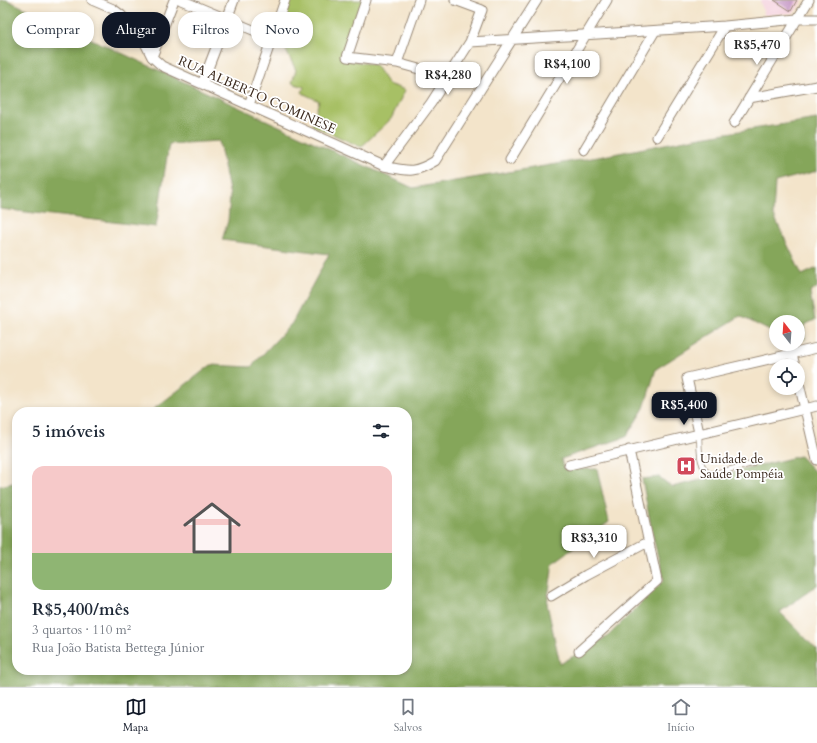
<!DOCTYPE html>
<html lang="pt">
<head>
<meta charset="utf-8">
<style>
  body { margin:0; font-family:Cardo,serif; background:#f6f6f7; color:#1f2937; height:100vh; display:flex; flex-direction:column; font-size:15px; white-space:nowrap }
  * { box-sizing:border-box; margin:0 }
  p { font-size:13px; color:#747a83 }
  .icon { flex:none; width:22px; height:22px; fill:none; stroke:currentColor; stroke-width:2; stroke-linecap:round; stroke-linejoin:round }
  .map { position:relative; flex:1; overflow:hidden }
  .side { position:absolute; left:12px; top:407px; width:400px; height:268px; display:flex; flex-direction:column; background:#fff; border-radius:16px; box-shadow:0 2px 6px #0003 }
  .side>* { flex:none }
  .guide { position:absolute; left:12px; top:12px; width:400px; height:36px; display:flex; gap:8px }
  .needle { width:26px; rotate:343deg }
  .buttons { position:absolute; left:769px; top:315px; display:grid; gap:8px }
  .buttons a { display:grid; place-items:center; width:36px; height:36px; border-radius:50%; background:#fff; box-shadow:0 2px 6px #0003; font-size:20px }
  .price { position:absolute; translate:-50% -34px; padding:0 9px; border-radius:8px; background:#fff; color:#222; font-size:13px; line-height:26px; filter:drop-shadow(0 1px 2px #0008) }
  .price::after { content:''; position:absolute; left:50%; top:24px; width:12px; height:9px; margin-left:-6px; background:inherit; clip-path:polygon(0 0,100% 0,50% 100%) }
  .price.on { background:#111827; color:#fff }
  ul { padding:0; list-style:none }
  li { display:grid; align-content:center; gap:8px; height:212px; padding:0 20px }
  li+li { border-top:1px solid #e0e1e3 }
  li span { display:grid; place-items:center; height:124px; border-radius:12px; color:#555 }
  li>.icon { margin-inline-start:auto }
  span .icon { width:72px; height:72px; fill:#fffc; stroke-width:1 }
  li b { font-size:17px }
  h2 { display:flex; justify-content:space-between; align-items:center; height:48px; padding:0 20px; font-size:17px }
  .chip { padding:0 14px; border-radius:16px; background:#fff; box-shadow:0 2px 6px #0003; font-size:14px; line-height:36px }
  .chip.on { background:#111827; color:#fff }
  .tabs { display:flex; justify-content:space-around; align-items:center; height:56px; border-top:1px solid #e0e1e3; background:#fff; font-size:11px; color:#747a83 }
  .tabs a { display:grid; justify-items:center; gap:2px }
  .tabs .on { color:#111827 }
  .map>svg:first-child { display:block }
  .built { fill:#f4cfdc }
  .green { fill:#a7c065; stroke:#717542 }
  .forest { fill:#85a65a; stroke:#60683c }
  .building { fill:#c699c5 }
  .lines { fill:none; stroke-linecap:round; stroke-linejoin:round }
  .service-casing { stroke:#978774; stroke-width:6 }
  .minor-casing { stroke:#978774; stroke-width:11 }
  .service { stroke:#fff; stroke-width:4.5 }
  .minor { stroke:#fff; stroke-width:9 }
  .labels { text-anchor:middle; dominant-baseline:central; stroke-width:3.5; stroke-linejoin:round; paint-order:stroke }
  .street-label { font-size:13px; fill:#3b2a1e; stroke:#fff }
  .poi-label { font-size:13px; fill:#3b2a1e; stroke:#fff; text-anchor:start }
</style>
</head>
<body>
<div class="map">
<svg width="817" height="687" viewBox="0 0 817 687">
  <rect width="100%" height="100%" fill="#fff"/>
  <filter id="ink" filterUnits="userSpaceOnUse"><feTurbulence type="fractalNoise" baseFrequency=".025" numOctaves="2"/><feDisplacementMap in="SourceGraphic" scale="8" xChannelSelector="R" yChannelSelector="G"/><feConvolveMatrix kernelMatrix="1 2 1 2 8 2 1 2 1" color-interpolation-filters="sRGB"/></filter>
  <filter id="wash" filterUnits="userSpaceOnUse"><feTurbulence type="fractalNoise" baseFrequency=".012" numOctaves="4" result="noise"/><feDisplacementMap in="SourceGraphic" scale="16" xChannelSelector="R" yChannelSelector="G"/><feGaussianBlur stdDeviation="0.9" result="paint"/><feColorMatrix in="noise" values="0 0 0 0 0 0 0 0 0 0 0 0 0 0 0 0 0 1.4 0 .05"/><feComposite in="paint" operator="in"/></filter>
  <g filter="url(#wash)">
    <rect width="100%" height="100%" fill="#f3e4ca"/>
    <path class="built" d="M760 0H803L794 13 764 15Z"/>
    <path class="green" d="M291 0H364L343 59 375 65 388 84 405 90 391 119 361 147 312 125 319 101 302 93 304 87 292 83 296 70 279 37Z"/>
    <path class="forest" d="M0 0H7L413 188 598 157 701 137 817 119V171L775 182 773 214 802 275 817 268V288L810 292 815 320 804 325 805 339 798 341V322H776V334L740 316 656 369 644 408 626 437 561 459 564 469H597L609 522 553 563 547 604 560 664 608 636 664 580 653 537 642 479 659 477 672 487 800 456 815 472 817 471V585L780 612 817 650V687H0V486L17 482V670H407V412H150L211 365 251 367 292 323 329 254 222 240 228 221 230 196 219 141 169 144 156 227 0 209Z"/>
    <g id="blocks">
      <path class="building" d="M774 0H797L791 11Z"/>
    </g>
  </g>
  <g filter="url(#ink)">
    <use href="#blocks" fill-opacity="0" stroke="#978774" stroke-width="1"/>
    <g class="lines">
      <g class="service-casing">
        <path id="service" d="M699 433C700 445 697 469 711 474L752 464"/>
      </g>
      <g class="minor-casing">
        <path id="minor" d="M92 0 113 9 121 15 143 39 152 57 162 66 384 166C408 171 413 174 435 161L537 0
          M181 0 272 38
          M366 0 347 57 397 63 448 77
          M470 42 725 26 797 19H817
          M152 57 174 0
          M397 63 419 0
          M202 84 227 19 234 0
          M749 98 817 86
          M249 105 285 0
          M734 123 809 0
          M657 137 725 26
          M584 150 655 31
          M510 160 607 0
          M384 166 431 103 470 42 482 10 455 0
          M792 354 795 366
          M798 379 817 460
          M699 433 687 378 817 348
          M569 465 817 406
          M551 596 586 575 648 542
          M579 651 657 581 629 450"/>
      </g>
      <use href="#service" class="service"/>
      <use href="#minor" class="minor"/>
    </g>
  </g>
  <defs>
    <g id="hospital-square" transform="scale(1)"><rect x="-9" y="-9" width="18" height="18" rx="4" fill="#d1495b" stroke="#fff"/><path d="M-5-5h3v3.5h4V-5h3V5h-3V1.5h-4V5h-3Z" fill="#fff"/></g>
  </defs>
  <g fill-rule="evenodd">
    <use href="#hospital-square" x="686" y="466"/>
  </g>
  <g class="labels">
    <g class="street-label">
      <text transform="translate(257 95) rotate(24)">RUA ALBERTO COMINESE</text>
    </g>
    <g class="poi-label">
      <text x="700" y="459">Unidade de<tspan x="700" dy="15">Saúde Pompéia</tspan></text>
    </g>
  </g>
</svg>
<div class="buttons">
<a><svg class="needle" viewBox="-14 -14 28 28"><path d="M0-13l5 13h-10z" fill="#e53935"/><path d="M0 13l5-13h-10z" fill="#747a83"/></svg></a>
<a><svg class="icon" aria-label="locate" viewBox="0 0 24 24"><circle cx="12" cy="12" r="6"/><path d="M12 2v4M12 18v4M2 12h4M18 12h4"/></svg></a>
</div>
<b class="price" style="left:757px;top:66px">R$5,470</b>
<b class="price" style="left:567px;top:85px">R$4,100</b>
<b class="price" style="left:448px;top:96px">R$4,280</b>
<b class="price on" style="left:684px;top:426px">R$5,400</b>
<b class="price" style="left:594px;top:559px">R$3,310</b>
<div class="guide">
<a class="chip">Comprar</a>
<a class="chip on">Alugar</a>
<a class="chip">Filtros</a>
<a class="chip">Novo</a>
</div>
<section class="side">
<h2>5 imóveis<svg class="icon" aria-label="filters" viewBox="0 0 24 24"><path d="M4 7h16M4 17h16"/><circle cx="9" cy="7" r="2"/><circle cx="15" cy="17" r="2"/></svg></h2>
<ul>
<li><span style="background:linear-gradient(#f6c9c9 70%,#8fb573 0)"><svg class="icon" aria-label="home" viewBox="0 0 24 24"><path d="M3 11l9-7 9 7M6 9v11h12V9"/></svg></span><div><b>R$5,400/mês</b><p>3 quartos · 110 m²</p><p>Rua João Batista Bettega Júnior</p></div></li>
</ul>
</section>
</div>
<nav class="tabs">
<a class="on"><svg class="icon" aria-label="map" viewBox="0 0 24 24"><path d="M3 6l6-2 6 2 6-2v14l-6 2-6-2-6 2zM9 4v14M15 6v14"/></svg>Mapa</a>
<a><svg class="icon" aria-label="saved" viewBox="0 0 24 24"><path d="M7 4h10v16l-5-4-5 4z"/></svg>Salvos</a>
<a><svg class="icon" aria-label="home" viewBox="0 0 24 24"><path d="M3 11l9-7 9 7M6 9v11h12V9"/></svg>Início</a>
</nav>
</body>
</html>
